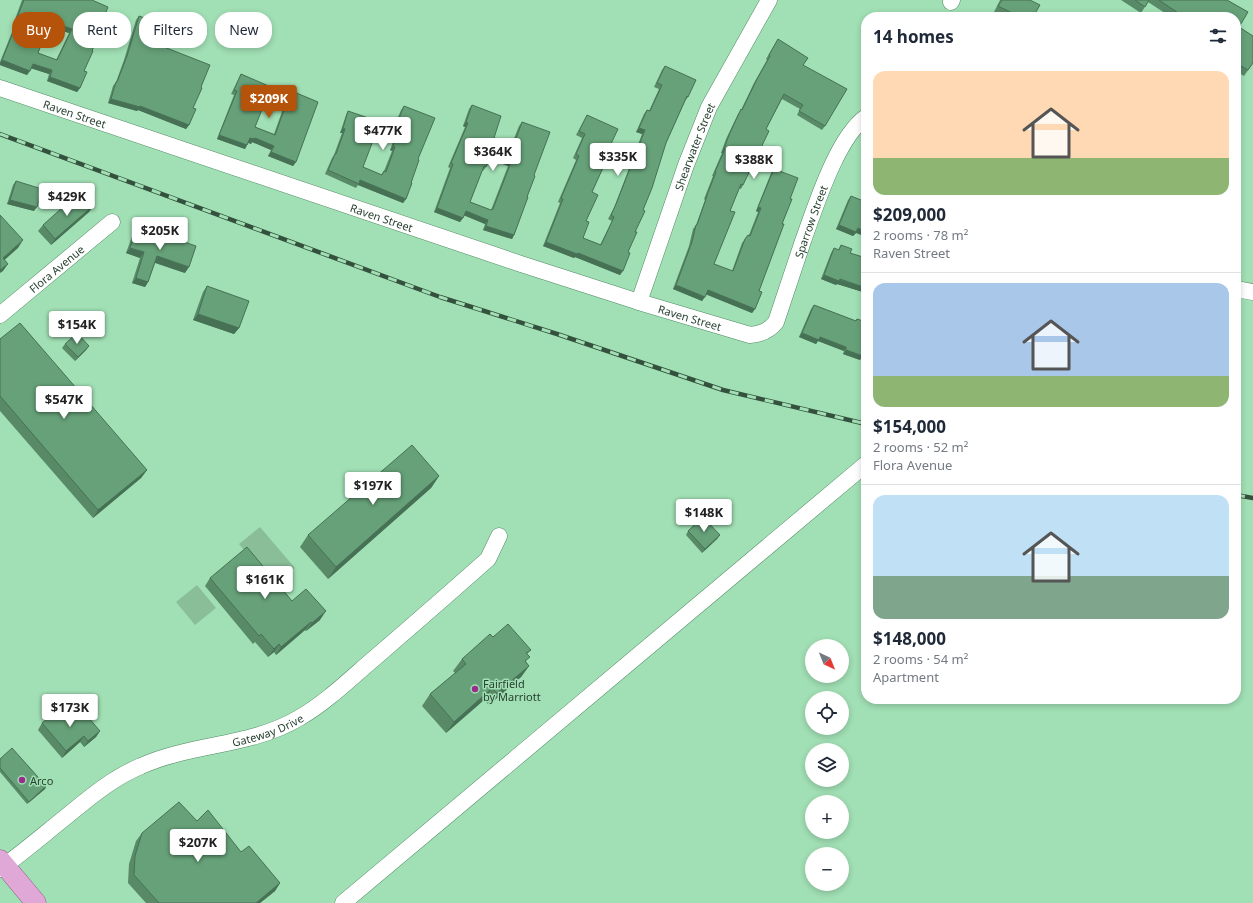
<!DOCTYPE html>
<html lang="en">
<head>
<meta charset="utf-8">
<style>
  body { margin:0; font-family:"Noto Sans",sans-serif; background:#f2f2f3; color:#1f2937; height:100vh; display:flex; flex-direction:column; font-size:15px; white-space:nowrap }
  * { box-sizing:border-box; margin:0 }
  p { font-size:13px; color:#747a83 }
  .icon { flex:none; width:22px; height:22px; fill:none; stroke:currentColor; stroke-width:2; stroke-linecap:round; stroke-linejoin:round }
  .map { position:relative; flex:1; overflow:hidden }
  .sheet { position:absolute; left:861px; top:12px; width:380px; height:692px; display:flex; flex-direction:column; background:#fff; border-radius:16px; box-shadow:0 2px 6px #0003 }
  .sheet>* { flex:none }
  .hud { position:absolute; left:12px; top:12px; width:380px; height:36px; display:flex; gap:8px }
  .needle { width:26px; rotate:137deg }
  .tools { position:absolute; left:805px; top:639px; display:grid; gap:8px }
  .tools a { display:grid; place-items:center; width:44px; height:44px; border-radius:50%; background:#fff; box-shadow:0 2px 6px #0003; font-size:20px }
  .price { position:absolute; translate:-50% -34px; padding:0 9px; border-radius:4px; background:#fff; color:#222; font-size:13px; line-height:26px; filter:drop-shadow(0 1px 2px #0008) }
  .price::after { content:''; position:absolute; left:50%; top:24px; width:12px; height:9px; margin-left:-6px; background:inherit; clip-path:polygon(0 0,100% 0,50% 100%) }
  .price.active { background:#b45309; color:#fff }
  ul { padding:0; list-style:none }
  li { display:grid; align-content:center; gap:8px; height:212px; padding:0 12px }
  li+li { border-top:1px solid #e0e1e3 }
  li span { display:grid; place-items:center; height:124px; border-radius:12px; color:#555 }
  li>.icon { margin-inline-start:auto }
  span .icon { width:72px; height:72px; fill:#fffc; stroke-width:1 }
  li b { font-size:17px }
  h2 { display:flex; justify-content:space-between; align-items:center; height:48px; padding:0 12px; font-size:17px }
  .pill { padding:0 14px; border-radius:16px; background:#fff; box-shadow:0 2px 6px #0003; font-size:14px; line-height:36px }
  .pill.active { background:#b45309; color:#fff }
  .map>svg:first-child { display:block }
  .green { fill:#89be99 }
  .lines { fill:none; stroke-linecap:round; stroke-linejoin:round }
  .minor-casing { stroke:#518c65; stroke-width:17 }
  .major-casing { stroke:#925e8a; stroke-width:21 }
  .minor { stroke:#fff; stroke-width:16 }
  .major { stroke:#e0a8d6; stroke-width:20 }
  .rail-casing { stroke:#34513d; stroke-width:4.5 }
  .rail { stroke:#a1dfb4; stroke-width:3; stroke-dasharray:9; stroke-linecap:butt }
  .wall { fill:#588a68; fill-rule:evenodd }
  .shaded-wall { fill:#477155 }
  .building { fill:#66a179; stroke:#477155; fill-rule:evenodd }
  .poi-dot { fill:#9a2c8b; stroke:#a1dfb4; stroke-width:1.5 }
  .labels { text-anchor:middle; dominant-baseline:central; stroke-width:3; stroke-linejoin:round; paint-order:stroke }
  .street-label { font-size:11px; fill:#284130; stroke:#a1dfb4 }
  .poi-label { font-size:11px; fill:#284130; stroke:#a1dfb4; text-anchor:start }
</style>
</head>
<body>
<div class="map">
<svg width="1253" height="903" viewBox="0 0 1253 903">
  <rect width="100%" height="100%" fill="#a1dfb4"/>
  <path class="green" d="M260 527 295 568 274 586 239 544Z
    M197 585 216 608 195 625 176 602Z"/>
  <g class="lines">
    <g class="minor-casing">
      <g id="minor">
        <path d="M951 2 952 0"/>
        <path id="s1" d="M0 88 521 264 639 302 750 335C761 334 769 331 776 322 785 295 794 268 803 241 815 208 837 137 866 117"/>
        <path d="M1236 289 1253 292"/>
        <path id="s2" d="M639 302 686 165 709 107 769 0"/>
        <path id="s3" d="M0 315 112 222"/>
        <path id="s4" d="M0 869C21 854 41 837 62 820 87 800 110 779 141 766 192 743 250 747 299 718 327 702 352 677 377 656 414 624 451 592 488 559L499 536"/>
        <path d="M343 903 866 464"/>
      </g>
    </g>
    <g class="major-casing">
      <path id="major" d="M0 860 36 903"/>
    </g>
    <use href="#minor" class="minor"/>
    <use href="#major" class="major"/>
    <g class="rail-casing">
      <path id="rail" d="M0 134 440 297 557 334 723 390 866 424
        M1236 495 1253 498"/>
    </g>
    <use href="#rail" class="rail"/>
  </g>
  <path class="wall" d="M22 0H92L100 27 84 71 80 88 77 92 47 81 49 74 31 68 27 75 0 65V62L16 22H14ZM48 26 69 33 56 60 38 53Z
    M1000 0H1030L1033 17H1003L994 12Z
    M1121 0H1227L1248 12 1239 27 1253 36V63L1244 76 1236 71V17H1171L1148 2 1141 13Z
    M139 16 164 47 193 108 189 125 186 129 138 110 137 111 108 103 113 86 116 82 124 60 136 20Z
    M778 39 803 65 825 126 822 130 797 115 800 109 782 99 766 129 743 185 741 189 739 188 730 211 714 264 732 271 742 243 748 235H749L758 212 756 211 771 173 774 169 790 199 782 224 759 291 755 309 752 313 706 294 702 301 673 289 689 246 693 229 696 225 705 200 704 199 713 176H712L722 153H721L726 139 738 114 741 110 754 83 767 60 766 59Z
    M665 66 688 97 685 101 666 143 628 252 620 275 575 257 574 258 543 246 560 203 558 202 576 160 573 158 582 138 576 135 585 119 587 115 609 148 611 166 605 163 592 192 586 221 583 238 600 245 612 221 608 219 614 208 642 134 636 132 644 114 647 110 649 111 659 89 654 87 662 70Z
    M241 74 255 127 274 134 284 106 280 104 284 94 287 89 296 162 293 166 268 156 271 150 252 142 251 144 248 143 245 149 217 139 234 95 231 94Z
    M472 105 494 138 511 146 519 126 522 122 534 175 514 235 512 239 483 230 485 224 464 215 460 222 434 212 450 168 448 167 465 127 463 126 469 109ZM490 159 508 166 491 210 470 202 482 170 483 171 486 167Z
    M404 106 418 159 406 199 403 203 358 185 356 188 325 174 332 158 334 155 342 133H340L346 115 348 111 363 167 381 175 384 171 392 151 390 150 398 128 394 127 401 110Z
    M16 181 34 211 7 204 13 185Z
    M851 196 856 233 853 236 836 229 848 200Z
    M89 212 51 245 38 231 43 225Z
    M138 226 185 273 155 263 148 282 145 287 132 283 140 258 126 253 134 231Z
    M841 245 850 253 866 258V293L837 284 836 285 821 279 831 253 834 248 838 250Z
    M207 286 239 328 234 334 193 320 203 292Z
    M814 305 856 321 857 319 860 360 843 354 844 351 818 341 816 344 799 337 811 309Z
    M0 339 147 470 141 478 93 518 0 411Z
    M65 344 89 346 86 350 75 361 62 348Z
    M439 476 431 488 328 579 300 547 308 535Z
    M688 531 720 535 717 539 702 553 686 535Z
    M210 578 292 601 320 620 306 631 305 630 276 655 274 652 268 657 255 642 253 644 205 586Z
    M493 637 531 650 527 654 526 662 529 666 521 677 489 705 484 700 446 733 422 706 430 694 455 673 453 671 462 659Z
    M70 717 100 731 96 737 84 747 80 742 62 758 38 730 42 723Z
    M0 759 46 786 45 789 27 804 0 772Z
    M197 821 280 883 275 891 260 903H146L128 883 129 864 136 841 142 833Z"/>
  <path class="shaded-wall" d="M17 18H19L16 22H14Z
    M50 21 72 29 69 33 47 26Z
    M2 60 30 71 27 75 0 65V63Z
    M33 64 52 70 49 74 30 68Z
    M50 77 80 88 77 92 47 81Z
    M111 99 140 106 189 125 186 129 138 110 137 111 108 103Z
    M283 100 287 102 284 106 280 104Z
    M466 122 468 123 465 127 463 126Z
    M397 123 401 124 398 128 394 127Z
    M343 128 345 129 342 133H340Z
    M639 128 645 130 642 134 636 132Z
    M219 135 247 145 245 149 217 139Z
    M250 138H255L274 146 271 150 252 142 251 144 247 142Z
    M393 146 395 147 392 151 390 150Z
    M724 149H725L722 153H721Z
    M271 152 296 162 293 166 268 156Z
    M492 154 511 162 508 166 489 158Z
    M607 159 614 162 611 166 604 163Z
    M360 180 406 199 403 203 358 185Z
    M10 200 37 207 34 211 7 204Z
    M94 205 89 212 51 245 55 239Z
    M758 207 761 208 758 212 756 211Z
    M437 208 463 218 460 222 434 212Z
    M466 211 488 220 485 224 463 215Z
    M839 225 858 228 866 232V237L856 233 853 236 836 229Z
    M486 226 514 235 512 239 483 230Z
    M23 240 18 248 0 264 3 258Z
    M546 242 578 253 623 271 620 275 575 257 574 258 543 246Z
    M130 248 144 252 140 258 126 253Z
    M157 256 189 267 185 273 153 262Z
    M8 264 3 271 0 273V270Z
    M824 275 866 288V293L837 284 836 285 821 279Z
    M136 278 148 282 145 287 132 283Z
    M676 285 705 297 702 301 673 289Z
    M708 290 755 309 752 313 705 294Z
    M198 314 239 328 234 334 193 320Z
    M802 333 820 337 846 347 844 351 818 341 816 344 799 337Z
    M89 346 86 350 75 361 78 357Z
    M846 350 863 356 860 360 843 354Z
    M147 470 141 478 93 518 98 510Z
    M439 476 431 488 328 579 336 567Z
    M720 535 717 539 702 553 705 549Z
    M326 611 320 620 306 631 312 623Z
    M311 622 305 630 276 655 281 647Z
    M279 644 274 652 268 657 274 649Z
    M529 666 521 677 489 705 497 693Z
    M492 688 484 700 446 733 454 722Z
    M100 731 96 737 84 747 88 741Z
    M84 736 80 742 62 758 66 751Z
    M46 786 45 789 27 804 29 802Z
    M280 883 275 891 260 903H256Z"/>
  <path class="building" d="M24 0H92L108 7 100 27 101 28 92 51H93L84 71 87 72 80 88 50 77 52 70 33 64 30 71 2 60 19 18H17ZM50 21 72 29 57 60 38 53Z
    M1002 0H1030L1040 5 1033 17H1020L998 6Z
    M1135 0H1149L1145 7Z
    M1159 0H1227L1248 12 1239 27 1253 36V63L1248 70 1236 63V17H1180L1181 15Z
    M139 16 171 27 164 47 210 65 201 87 202 88 193 108 196 109 189 125 140 106V107L111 99 116 82H117L127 56Z
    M778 39 808 58 803 65 847 89 825 126 799 111 803 105 784 94 766 129 769 131 743 185 741 184 730 211 735 212 714 264 733 271 745 239 748 235 750 236 761 208 758 207 774 169 798 178 790 199H792L782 224H784L759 291 762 292 755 309 708 290 705 297 676 285 692 242 696 225H697L707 196V195L716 172H715L725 149H724L729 135 741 109 742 110 757 79 770 56 769 55Z
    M665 66 696 80 688 97 687 96 666 143 652 188 643 210 645 211 635 232H637L628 252 630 253 623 271 578 253 577 254 546 242 563 199 561 198 579 156 576 154 585 134 579 131 587 115 618 129 609 148 619 151 614 162 607 159 592 192 598 195 586 221 589 222 583 238 601 245 614 217 611 215 616 204 645 130 639 128 647 110 650 111 662 85 657 83Z
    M241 74 271 87 255 127 275 135 287 102 283 100 287 89 318 102 296 162 271 152 274 146 255 138 254 139 250 138 247 145 219 135 237 91 234 90Z
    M472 105 501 116 494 138 513 147 522 122 550 132 534 175 535 176 527 197H528L514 235 486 226 488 220 466 211 463 218 437 208 453 164 451 163 468 123 466 122ZM492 154 511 162 493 209 491 210 470 202 484 166 486 167Z
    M404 106 435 118 418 159 419 160 411 183H412L406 199 360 180 359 184 328 170 335 154H336L345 129 343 128 348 111 380 122 363 167 382 175 384 171 386 172 395 147 393 146 401 124 397 123Z
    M16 181 42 189 37 207 10 200Z
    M851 196 866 202V232L858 228 856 232 839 225Z
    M73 198 94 205 55 239 43 225Z
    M0 215 23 240 3 258 8 264 0 270Z
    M138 226 196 246 189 267 157 256 148 282 136 278 144 252 130 248Z
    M841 245 852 249 850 253 866 258V288L840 279 839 281 824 275 834 248 839 250Z
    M207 286 249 301 239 328 198 314Z
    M814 305 856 321 857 319 866 322V348L863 356 846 350V347L820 337 819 340 802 333Z
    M20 323 147 470 98 510 0 396V339Z
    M77 333 89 346 78 357 65 344Z
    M412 445 439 476 336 567 308 535Z
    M703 517 720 535 705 549 688 531Z
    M247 547 292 601 306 589 326 611 312 623 311 622 281 647 279 644 274 649 261 634 259 636 210 578Z
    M508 624 531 650 526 653 530 657 525 661 529 666 497 693 492 688 454 722 430 694 466 664 462 659 490 634 493 637Z
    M62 707 70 717 81 709 100 731 88 741 84 736 66 751 42 723Z
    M12 748 46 786 29 802 0 768V759Z
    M179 802 197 821 208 810 241 852 249 846 280 883 256 903H159L134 875 135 856 142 833Z"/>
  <g class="poi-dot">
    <circle cx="475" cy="689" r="4"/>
    <circle cx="22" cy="780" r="4"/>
  </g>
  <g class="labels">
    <g class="street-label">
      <text stroke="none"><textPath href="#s1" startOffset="79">Raven Street</textPath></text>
      <text stroke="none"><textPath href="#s2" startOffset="165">Shearwater Street</textPath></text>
      <text stroke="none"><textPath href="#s1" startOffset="403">Raven Street</textPath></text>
      <text stroke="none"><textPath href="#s1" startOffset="926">Sparrow Street</textPath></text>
      <text stroke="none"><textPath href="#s3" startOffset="73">Flora Avenue</textPath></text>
      <text stroke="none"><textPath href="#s1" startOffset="727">Raven Street</textPath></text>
      <text stroke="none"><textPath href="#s4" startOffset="307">Gateway Drive</textPath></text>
    </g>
    <g class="poi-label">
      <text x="483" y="683">Fairfield<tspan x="483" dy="13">by Marriott</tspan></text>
      <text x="30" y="780">Arco</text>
    </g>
  </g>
</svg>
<div class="tools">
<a><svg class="needle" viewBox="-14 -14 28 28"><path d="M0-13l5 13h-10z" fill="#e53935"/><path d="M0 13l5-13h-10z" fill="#747a83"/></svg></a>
<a><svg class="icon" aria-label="locate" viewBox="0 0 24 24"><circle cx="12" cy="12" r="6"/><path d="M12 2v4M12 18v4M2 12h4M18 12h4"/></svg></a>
<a><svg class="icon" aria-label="layers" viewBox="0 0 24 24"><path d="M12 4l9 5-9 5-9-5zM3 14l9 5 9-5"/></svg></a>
<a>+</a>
<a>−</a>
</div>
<b class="price active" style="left:269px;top:119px">$209K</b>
<b class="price" style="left:383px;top:151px">$477K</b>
<b class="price" style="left:493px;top:172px">$364K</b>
<b class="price" style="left:618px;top:177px">$335K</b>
<b class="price" style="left:754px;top:180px">$388K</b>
<b class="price" style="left:67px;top:217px">$429K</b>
<b class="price" style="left:160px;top:251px">$205K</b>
<b class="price" style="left:77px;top:345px">$154K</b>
<b class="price" style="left:64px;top:420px">$547K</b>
<b class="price" style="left:373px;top:506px">$197K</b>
<b class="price" style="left:704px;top:533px">$148K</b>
<b class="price" style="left:265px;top:600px">$161K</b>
<b class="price" style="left:70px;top:728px">$173K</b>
<b class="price" style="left:198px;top:863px">$207K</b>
<div class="hud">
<a class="pill active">Buy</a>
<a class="pill">Rent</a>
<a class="pill">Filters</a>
<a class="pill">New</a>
</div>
<section class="sheet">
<h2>14 homes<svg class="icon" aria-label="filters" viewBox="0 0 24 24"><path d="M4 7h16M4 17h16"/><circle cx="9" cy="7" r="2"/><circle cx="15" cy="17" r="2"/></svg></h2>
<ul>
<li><span style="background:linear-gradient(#ffd9b3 70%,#8fb573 0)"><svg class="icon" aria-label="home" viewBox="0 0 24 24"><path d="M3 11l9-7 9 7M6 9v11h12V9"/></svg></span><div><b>$209,000</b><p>2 rooms · 78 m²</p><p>Raven Street</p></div></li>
<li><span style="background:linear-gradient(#a9c7e8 75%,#8fb573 0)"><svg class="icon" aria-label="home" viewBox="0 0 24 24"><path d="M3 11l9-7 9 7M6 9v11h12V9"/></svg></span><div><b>$154,000</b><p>2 rooms · 52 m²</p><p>Flora Avenue</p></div></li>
<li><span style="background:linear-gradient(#bfe0f5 65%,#7fa58c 0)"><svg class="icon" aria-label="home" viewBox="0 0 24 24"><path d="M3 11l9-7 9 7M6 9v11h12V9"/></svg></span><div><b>$148,000</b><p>2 rooms · 54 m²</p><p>Apartment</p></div></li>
</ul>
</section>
</div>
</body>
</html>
